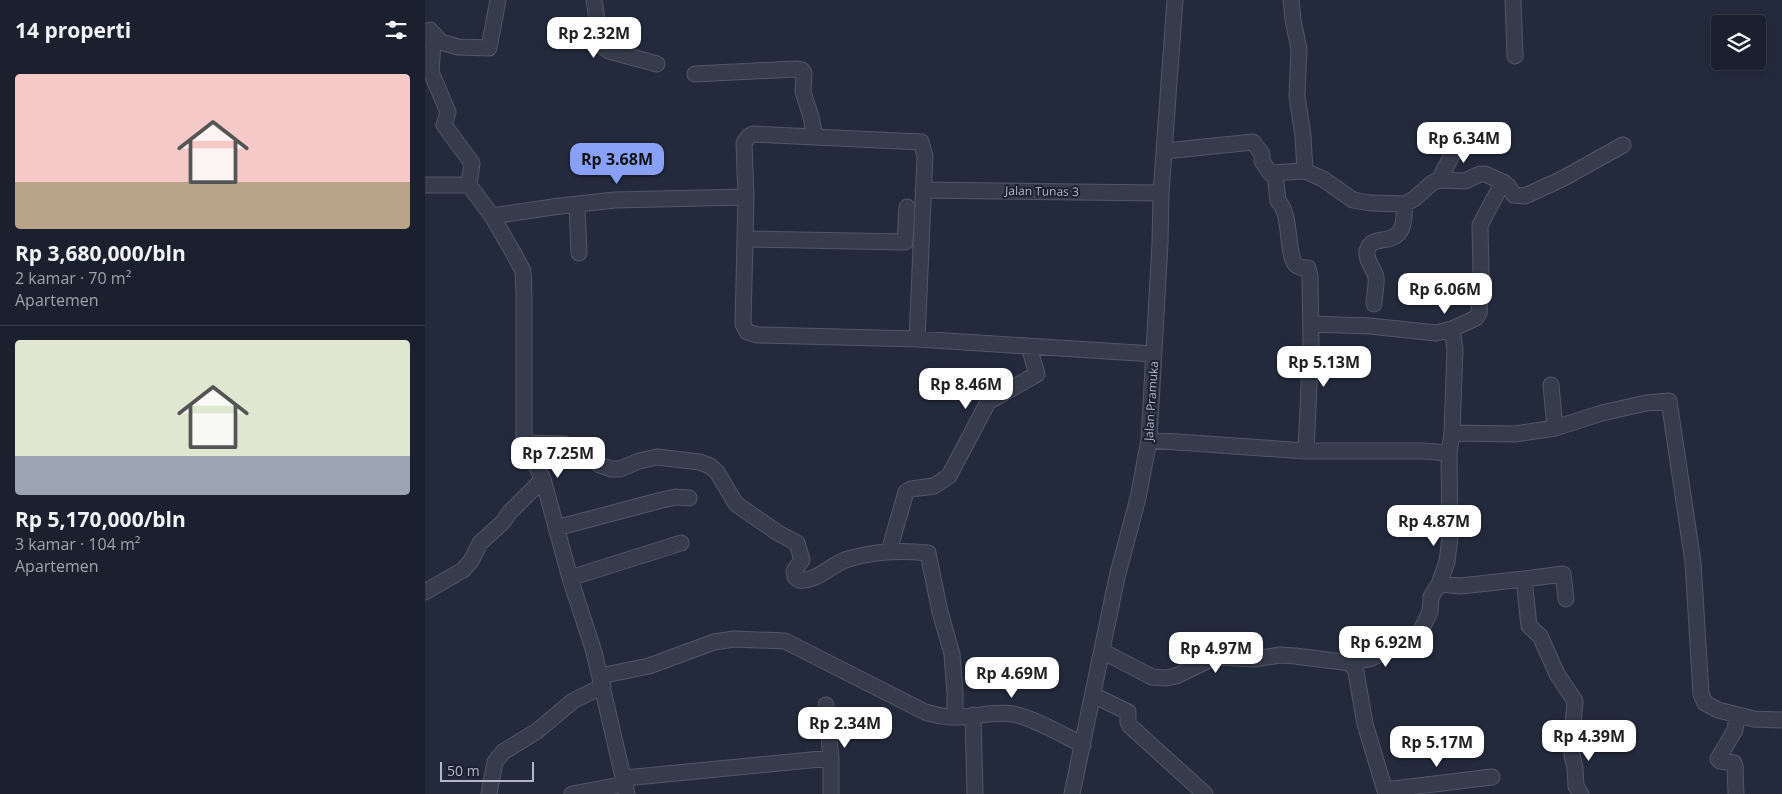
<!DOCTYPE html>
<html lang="id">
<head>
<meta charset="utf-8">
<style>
  body { margin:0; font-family:"Open Sans",sans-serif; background:#272d39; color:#f1f3f6; height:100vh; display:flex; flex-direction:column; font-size:19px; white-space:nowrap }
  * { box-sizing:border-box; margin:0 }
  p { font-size:16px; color:#9fa3aa }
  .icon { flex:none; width:28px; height:28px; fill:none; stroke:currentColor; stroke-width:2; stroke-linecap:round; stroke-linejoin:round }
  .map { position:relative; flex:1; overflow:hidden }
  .details { display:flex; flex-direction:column; background:#1a202d; width:425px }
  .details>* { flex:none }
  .buttons { position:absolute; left:1286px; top:15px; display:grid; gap:10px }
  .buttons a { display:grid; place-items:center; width:55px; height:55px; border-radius:5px; background:#1a202d; box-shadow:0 2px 8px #0003,0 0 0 1px #383e49; font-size:25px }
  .scale { position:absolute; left:15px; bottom:12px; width:94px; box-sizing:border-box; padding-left:5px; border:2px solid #b2b7c8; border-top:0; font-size:14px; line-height:18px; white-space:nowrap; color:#b2b7c8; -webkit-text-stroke:4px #1c2131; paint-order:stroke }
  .price { position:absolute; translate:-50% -42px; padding:0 11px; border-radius:10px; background:#fff; color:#222; font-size:16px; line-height:32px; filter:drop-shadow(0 1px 2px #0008) }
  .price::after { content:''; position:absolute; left:50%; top:30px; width:15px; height:11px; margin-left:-8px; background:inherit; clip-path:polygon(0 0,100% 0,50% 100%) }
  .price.current { background:#88a0f7; color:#111 }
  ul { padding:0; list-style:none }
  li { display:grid; align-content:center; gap:10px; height:265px; padding:0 15px }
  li+li { border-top:1px solid #383e49 }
  li span { display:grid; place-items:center; height:155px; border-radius:5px; color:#555 }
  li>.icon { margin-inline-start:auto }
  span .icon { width:90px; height:90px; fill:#fffc; stroke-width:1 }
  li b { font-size:21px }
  h2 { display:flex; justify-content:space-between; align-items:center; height:60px; padding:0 15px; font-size:21px }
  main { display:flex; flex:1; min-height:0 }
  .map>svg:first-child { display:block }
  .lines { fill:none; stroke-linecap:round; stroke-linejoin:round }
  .minor-casing { stroke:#525767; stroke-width:17 }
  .minor { stroke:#373c4c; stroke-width:15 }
  .labels { text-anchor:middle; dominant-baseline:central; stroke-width:4; stroke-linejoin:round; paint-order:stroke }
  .street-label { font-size:12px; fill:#b2b7c8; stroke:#1c2131 }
</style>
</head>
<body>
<main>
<section class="details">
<h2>14 properti<svg class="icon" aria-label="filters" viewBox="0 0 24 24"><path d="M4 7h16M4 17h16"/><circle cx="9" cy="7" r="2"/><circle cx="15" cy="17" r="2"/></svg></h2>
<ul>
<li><span style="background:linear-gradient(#f6c9c9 70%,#b9a48a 0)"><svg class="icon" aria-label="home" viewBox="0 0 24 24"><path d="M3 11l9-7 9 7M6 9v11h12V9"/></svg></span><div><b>Rp 3,680,000/bln</b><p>2 kamar · 70 m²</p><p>Apartemen</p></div></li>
<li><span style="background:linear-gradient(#dfe7d0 75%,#9aa5b1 0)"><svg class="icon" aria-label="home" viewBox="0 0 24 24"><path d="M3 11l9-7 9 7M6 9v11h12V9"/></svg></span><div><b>Rp 5,170,000/bln</b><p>3 kamar · 104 m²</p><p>Apartemen</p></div></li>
</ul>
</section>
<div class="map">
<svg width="1357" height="794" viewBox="0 0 1357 794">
  <rect width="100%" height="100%" fill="#232a3c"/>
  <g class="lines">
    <g class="minor-casing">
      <path id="minor" d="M169 0 176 45 184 51 232 64
        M866 0 868 20 874 49 872 96 878 136 880 171 898 179 928 200 945 203 979 204 989 199 1007 183 1014 180 1040 181 1055 174H1060L1078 182 1083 186 1089 195 1100 196 1137 179 1198 145
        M1088 0 1090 56
        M5 30 8 44 6 72 23 112 19 125 47 163 44 185 67 216 89 254 98 271 99 295V443L118 479 145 578 169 652 202 794
        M5 30 16 42 33 47 64 48 73 0
        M270 74 370 69 377 70 379 73 378 92 386 117 390 137
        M740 151 828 142 837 154V161L845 173 880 171
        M850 173 853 201C867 214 861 255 871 265 875 268 878 268 883 268L885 276 886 342 881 451
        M1014 180 1026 157 1031 135
        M0 185H44
        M498 190 736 193
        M152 204 154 253
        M67 216 135 206 190 200 321 197
        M320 239 480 242 482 207
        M949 304C949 296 952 285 951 277 949 268 938 258 943 248 950 231 983 254 979 204
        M1027 329 1051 318 1054 313 1056 272 1055 225 1078 182
        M492 339 500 156 496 142 328 134 324 136 319 143 321 197 318 324 322 332 333 335 492 339 729 354
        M1126 385 1130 428
        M1027 433 1090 434 1130 428 1177 413 1221 403 1244 401 1268 562 1276 694 1280 703 1293 710 1329 719 1357 720
        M724 440 881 451H998L1024 453 1027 433 1030 349 1027 329 1011 333 945 326 886 324
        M99 443 140 444 152 449 175 465 186 469H195L214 461 232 457 275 462 285 466 292 472 311 504 353 533 372 543 377 560 369 571 370 577 374 580C393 582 406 564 423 559 449 551 476 550 503 553L515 612 527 654 530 693V717
        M131 528 237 500 251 497 264 498
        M464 551 481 492 486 489 509 486 524 476 563 402 612 374 604 347
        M145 578 256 543
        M1014 584 1036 586 1099 579
        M0 592 38 570 46 561 55 543 78 522 85 512 118 479
        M1141 599 1138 574 1099 579 1104 626 1115 636 1132 674 1150 701 1147 737V755L1150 768 1151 786 1156 794
        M677 651 727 677 741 678 751 676 790 657 829 659 855 655 870 656 926 663 931 672 940 724 961 794
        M926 663 947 658 963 650 975 648 985 643 994 634 1005 612 1006 597 1014 584 1022 562 1025 537 1024 453
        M175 676 224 666 289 642 309 639 360 641 500 712C511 715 522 718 534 717 552 717 568 711 588 714 609 718 638 735 658 745
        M668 695 703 712V722L705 726 780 794
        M401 705 406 758V794
        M548 715 550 794
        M200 778 406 758
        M960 790 1067 777
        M64 794 70 762 78 752 112 731 148 701 178 686
        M147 794 201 784
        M647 794 692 577 713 498 724 440 735 243 736 193 750 0
        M1311 794 1310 766 1309 763 1295 761 1293 759 1310 730 1312 715"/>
    </g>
    <use href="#minor" class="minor"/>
  </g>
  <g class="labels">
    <g class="street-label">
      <text transform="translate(617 191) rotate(1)">Jalan Tunas 3</text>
      <text transform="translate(726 401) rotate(-86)">Jalan Pramuka</text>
    </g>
  </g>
</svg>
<div class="buttons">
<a><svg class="icon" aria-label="layers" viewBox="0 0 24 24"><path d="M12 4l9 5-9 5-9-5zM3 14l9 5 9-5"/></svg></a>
</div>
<div class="scale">50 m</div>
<b class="price" style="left:169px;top:59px">Rp 2.32M</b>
<b class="price" style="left:1039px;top:164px">Rp 6.34M</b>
<b class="price current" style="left:192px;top:185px">Rp 3.68M</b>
<b class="price" style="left:1020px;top:315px">Rp 6.06M</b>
<b class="price" style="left:899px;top:388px">Rp 5.13M</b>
<b class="price" style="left:541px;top:410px">Rp 8.46M</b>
<b class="price" style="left:133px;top:479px">Rp 7.25M</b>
<b class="price" style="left:1009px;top:547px">Rp 4.87M</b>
<b class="price" style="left:961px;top:668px">Rp 6.92M</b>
<b class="price" style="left:791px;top:674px">Rp 4.97M</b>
<b class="price" style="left:587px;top:699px">Rp 4.69M</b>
<b class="price" style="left:420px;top:749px">Rp 2.34M</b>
<b class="price" style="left:1164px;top:762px">Rp 4.39M</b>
<b class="price" style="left:1012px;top:768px">Rp 5.17M</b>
</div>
</main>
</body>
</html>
